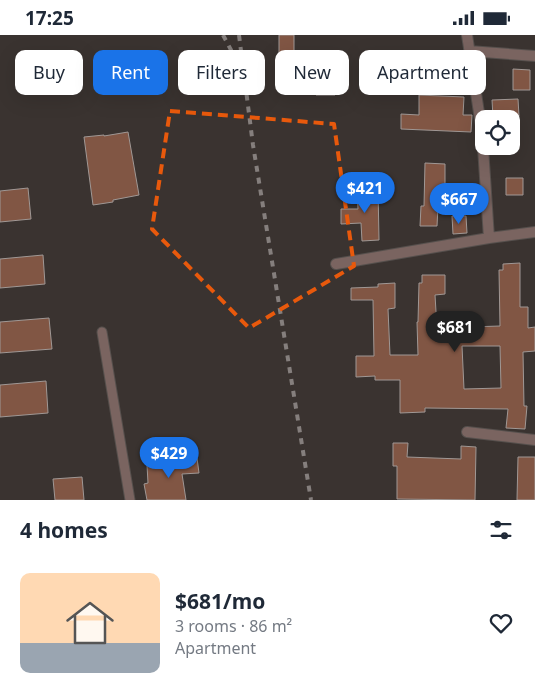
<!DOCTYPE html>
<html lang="en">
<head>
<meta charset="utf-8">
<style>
  body { margin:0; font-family:"Noto Sans",sans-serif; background:#f6f6f7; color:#1f2937; height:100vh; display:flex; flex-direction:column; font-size:19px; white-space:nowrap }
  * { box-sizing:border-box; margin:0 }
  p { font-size:16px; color:#747a83 }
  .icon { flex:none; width:28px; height:28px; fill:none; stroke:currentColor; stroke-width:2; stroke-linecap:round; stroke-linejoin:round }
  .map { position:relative; height:465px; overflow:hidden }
  .drawer { display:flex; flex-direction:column; background:#fff; flex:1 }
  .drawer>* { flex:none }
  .hud { position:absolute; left:15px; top:15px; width:505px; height:45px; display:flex; gap:10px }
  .tools { position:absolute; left:475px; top:75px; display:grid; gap:10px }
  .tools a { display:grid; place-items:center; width:45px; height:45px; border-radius:10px; background:#fff; box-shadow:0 5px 20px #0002; font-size:25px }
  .price { position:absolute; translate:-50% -42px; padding:0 11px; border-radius:18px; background:#1a73e8; color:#fff; font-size:16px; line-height:32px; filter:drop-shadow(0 1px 2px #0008) }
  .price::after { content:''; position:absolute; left:50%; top:30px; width:15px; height:11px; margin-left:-8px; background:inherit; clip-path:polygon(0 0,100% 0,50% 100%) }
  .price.selected { background:#222; color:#fff }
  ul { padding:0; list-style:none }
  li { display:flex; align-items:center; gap:15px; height:125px; padding:0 20px }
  li span { display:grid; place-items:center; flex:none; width:140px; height:100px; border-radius:10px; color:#555 }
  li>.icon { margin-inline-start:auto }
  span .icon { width:60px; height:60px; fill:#fffc; stroke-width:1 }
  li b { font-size:21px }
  h2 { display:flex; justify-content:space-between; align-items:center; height:60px; padding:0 20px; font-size:21px }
  .tag { padding:0 18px; border-radius:10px; background:#fff; box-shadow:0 5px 20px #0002; font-size:18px; line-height:45px }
  .tag.selected { background:#1a73e8; color:#fff }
  .status { display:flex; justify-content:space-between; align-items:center; height:35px; padding:0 25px; background:#fff; direction:ltr }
  .status svg { height:14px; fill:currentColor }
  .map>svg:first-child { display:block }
  .building { fill:#815644; stroke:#a09895; fill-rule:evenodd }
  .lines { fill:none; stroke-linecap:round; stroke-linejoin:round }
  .lane-casing { stroke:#56504d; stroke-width:11 }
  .street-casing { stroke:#56504d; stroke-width:12 }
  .lane { stroke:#7a6460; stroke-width:9 }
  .street { stroke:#7a6460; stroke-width:10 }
  .rail { stroke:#857f7d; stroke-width:4; stroke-dasharray:6 6; stroke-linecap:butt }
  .marked { fill:none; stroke:#e8590c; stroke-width:4; stroke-dasharray:10 6; stroke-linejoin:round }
</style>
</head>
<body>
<div class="status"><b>17:25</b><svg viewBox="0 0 49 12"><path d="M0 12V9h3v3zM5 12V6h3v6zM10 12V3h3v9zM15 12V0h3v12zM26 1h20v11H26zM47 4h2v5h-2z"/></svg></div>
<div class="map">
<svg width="535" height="465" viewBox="0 0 535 465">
  <rect width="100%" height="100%" fill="#3a3330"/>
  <path class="building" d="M279 0H294V20H279Z
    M513 34 530 35V55H513Z
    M304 39H335V60H316V58H304Z
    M419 60 464 62 463 80H472L471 97 401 94V79L419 80Z
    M518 64 519 81 493 82 492 65Z
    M128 97 139 160 113 165V167L93 170 84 102 104 100V101Z
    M425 128 445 129V153L439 152 437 191H420L421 171H424Z
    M506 143H523V160H506Z
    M28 153 31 184 0 187V156Z
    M378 153 379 205 362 206 361 188 341 189V174H358L357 154Z
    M452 181H466L467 198 453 199Z
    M43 220 45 249 0 253V224Z
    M520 228V272H528V293L535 292V316L523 317 524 371H527L525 394 506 393 508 374 425 373V377L400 378V345H375V341L356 342V321H374L373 265H351V253L378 252V249L395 248V273L388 274 390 320H418L417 287H418L419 248H422V240H445V259L435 260 437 293 500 291 499 235H503V229ZM462 311H500L501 353 464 354Z
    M49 283 52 314 0 318V287Z
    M46 346 48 378 0 382V350Z
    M393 408H408L407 422 461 424V411L476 412 475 465 397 464V431H393Z
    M518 422H535V465H517Z
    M197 423 199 438 182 439 186 465H147L144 449 148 448 147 430 166 429V425Z
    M82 442 84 465H55L53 444Z"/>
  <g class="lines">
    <g class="lane-casing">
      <path id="lane" d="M102 297 130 465"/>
    </g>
    <g class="street-casing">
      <path id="street" d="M467 0 482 97 489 203
        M469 16 535 21
        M336 229 489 203 535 197
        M467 397 535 405"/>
    </g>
    <use href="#lane" class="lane"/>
    <use href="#street" class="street"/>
    <path class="rail" d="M223 0 231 15 240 54
      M239 0 253 110 311 465"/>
  </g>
  <path class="marked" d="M170 76 334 89 354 231 249 293 152 194Z"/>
</svg>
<div class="tools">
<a><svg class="icon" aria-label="locate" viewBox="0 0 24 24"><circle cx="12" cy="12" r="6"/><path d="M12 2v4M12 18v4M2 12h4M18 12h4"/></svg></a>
</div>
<b class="price" style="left:365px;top:179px">$421</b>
<b class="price" style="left:459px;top:190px">$667</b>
<b class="price selected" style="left:455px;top:318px">$681</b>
<b class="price" style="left:169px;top:444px">$429</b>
<div class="hud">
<a class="tag">Buy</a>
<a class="tag selected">Rent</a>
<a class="tag">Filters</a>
<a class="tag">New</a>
<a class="tag">Apartment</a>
</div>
</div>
<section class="drawer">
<h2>4 homes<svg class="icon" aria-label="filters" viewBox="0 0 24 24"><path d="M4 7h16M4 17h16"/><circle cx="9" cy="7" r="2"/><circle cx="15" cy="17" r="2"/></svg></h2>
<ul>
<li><span style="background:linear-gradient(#ffd9b3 70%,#9aa5b1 0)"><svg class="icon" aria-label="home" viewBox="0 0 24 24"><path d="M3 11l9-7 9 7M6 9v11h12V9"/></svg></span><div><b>$681/mo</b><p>3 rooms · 86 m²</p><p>Apartment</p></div><svg class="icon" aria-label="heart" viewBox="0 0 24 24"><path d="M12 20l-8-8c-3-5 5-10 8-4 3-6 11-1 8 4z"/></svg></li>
</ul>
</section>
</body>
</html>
